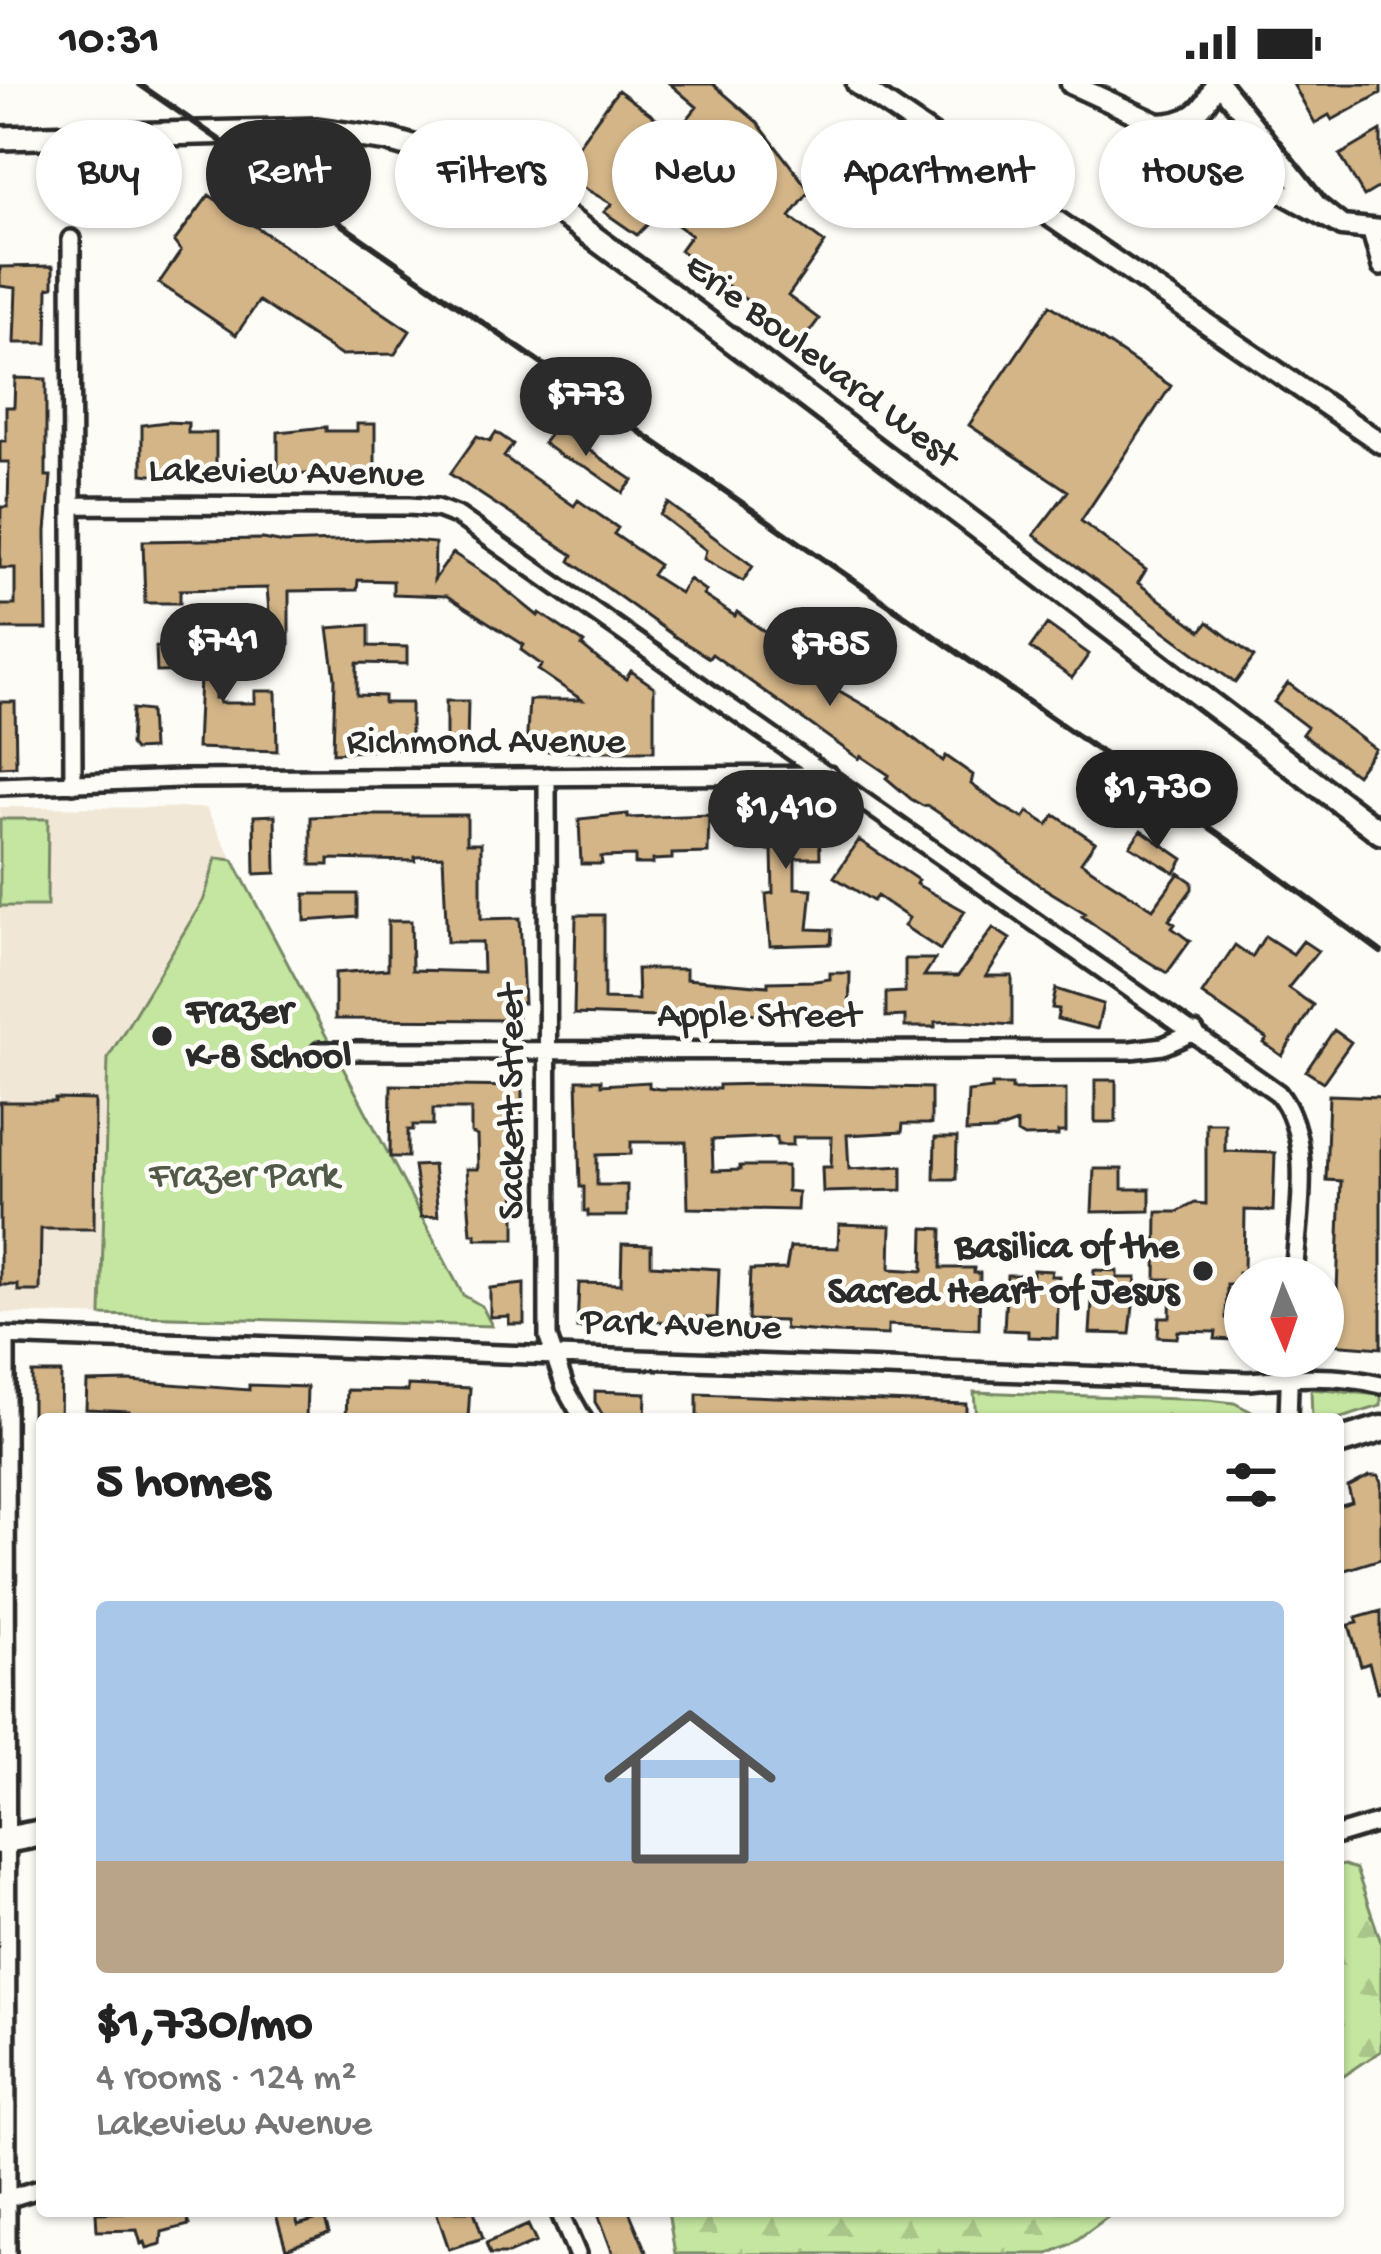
<!DOCTYPE html>
<html lang="en">
<head>
<meta charset="utf-8">
<style>
  body { margin:0; font-family:"Gochi Hand",sans-serif; background:#f2f2f2; color:#222; height:100vh; display:flex; flex-direction:column; font-size:45px; white-space:nowrap }
  * { box-sizing:border-box; margin:0 }
  p { font-size:39px; color:#767676 }
  .icon { flex:none; width:66px; height:66px; fill:none; stroke:currentColor; stroke-width:2; stroke-linecap:round; stroke-linejoin:round }
  .map { position:relative; flex:1; overflow:hidden }
  .panel { position:absolute; left:36px; top:1329px; width:1308px; height:804px; display:flex; flex-direction:column; background:#fff; border-radius:12px; box-shadow:0 3px 9px #0004 }
  .panel>* { flex:none }
  .guide { position:absolute; left:36px; top:36px; width:1311px; height:108px; display:flex; gap:24px }
  .needle { width:78px; rotate:178deg }
  .tools { position:absolute; left:1224px; top:1173px; display:grid; gap:24px }
  .tools a { display:grid; place-items:center; width:120px; height:120px; border-radius:50%; background:#fff; box-shadow:0 3px 9px #0004; font-size:60px }
  .price { position:absolute; translate:-50% -102px; padding:0 27px; border-radius:42px; background:#2b2b2b; color:#fff; font-size:39px; line-height:78px; filter:drop-shadow(0 3px 6px #0008) }
  .price::after { content:''; position:absolute; left:50%; top:72px; width:36px; height:27px; margin-left:-18px; background:inherit; clip-path:polygon(0 0,100% 0,50% 100%) }
  .price.current { background:#222; color:#fff }
  ul { padding:0; list-style:none }
  li { display:grid; align-content:center; gap:24px; height:636px; padding:0 60px }
  li+li { border-top:3px solid #e0e0e0 }
  li span { display:grid; place-items:center; height:372px; border-radius:12px; color:#555 }
  li>.icon { margin-inline-start:auto }
  span .icon { width:216px; height:216px; fill:#fffc; stroke-width:1 }
  li b { font-size:51px }
  h2 { display:flex; justify-content:space-between; align-items:center; height:144px; padding:0 60px; font-size:51px }
  .chip { padding:0 42px; border-radius:54px; background:#fff; box-shadow:0 3px 9px #0004; font-size:42px; line-height:108px }
  .chip.current { background:#2b2b2b; color:#fff }
  .status { display:flex; justify-content:space-between; align-items:center; height:84px; padding:0 60px; background:#fff; direction:ltr }
  .status svg { height:33px; fill:currentColor }
  .map>svg:first-child { display:block }
  .built { fill:#f1e7d6 }
  .grass { fill:url(#grass-tufts); stroke:#788866; stroke-width:3 }
  .forest { fill:url(#forest-firs); stroke:#788866; stroke-width:3 }
  .park { fill:#c4e6a0; stroke:#788866; stroke-width:3 }
  .building { fill:#d4b588; stroke:#2b2b2b; stroke-width:3 }
  .lines { fill:none; stroke-linecap:round; stroke-linejoin:round }
  .minor-casing { stroke:#2b2b2b; stroke-width:24 }
  .tertiary-casing { stroke:#2b2b2b; stroke-width:27 }
  .secondary-casing { stroke:#2b2b2b; stroke-width:30 }
  .primary-casing { stroke:#2b2b2b; stroke-width:33 }
  .minor { stroke:#fdfcf7; stroke-width:15 }
  .tertiary { stroke:#fdfcf7; stroke-width:18 }
  .secondary { stroke:#fdfcf7; stroke-width:21 }
  .primary { stroke:#fdfcf7; stroke-width:24 }
  .rail { stroke:#2b2b2b; stroke-width:6 }
  .poi-dot { fill:#2b2b2b; stroke:#fdfcf7; stroke-width:4.5 }
  .labels { text-anchor:middle; dominant-baseline:central; stroke-width:9; stroke-linejoin:round; paint-order:stroke }
  .street-label { font-size:39px; fill:#2b2b2b; stroke:#fdfcf7 }
  .poi-label { font-size:39px; font-weight:bold; fill:#2b2b2b; stroke:#fdfcf7; text-anchor:start }
  .park-label { font-size:39px; fill:#515a48; stroke:#fdfcf7 }
</style>
</head>
<body>
<div class="status"><b>10:31</b><svg viewBox="0 0 49 12"><path d="M0 12V9h3v3zM5 12V6h3v6zM10 12V3h3v9zM15 12V0h3v12zM26 1h20v11H26zM47 4h2v5h-2z"/></svg></div>
<div class="map">
<svg width="1381" height="2170" viewBox="0 0 1381 2170">
  <defs>
    <pattern id="grass-tufts" width="24" height="20" patternUnits="userSpaceOnUse" patternTransform="scale(3)"><rect width="24" height="20" fill="#c4e6a0"/><path d="M3 7l-1-3M5 7V3M7 7l1-3M15 17l-1-3M17 17v-4M19 17l1-3" fill="none" stroke="#a9c58a"/></pattern>
    <pattern id="forest-firs" width="22" height="20" patternUnits="userSpaceOnUse" patternTransform="scale(3)"><rect width="22" height="20" fill="#c4e6a0"/><path d="M5 1l3.5 6h-7zM16 11l3.5 6h-7z" fill="#a9c58a"/></pattern>
  </defs>
  <rect width="100%" height="100%" fill="#fdfcf7"/>
  <filter id="ink" filterUnits="userSpaceOnUse"><feTurbulence type="fractalNoise" baseFrequency=".00833" numOctaves="2"/><feDisplacementMap in="SourceGraphic" scale="24" xChannelSelector="R" yChannelSelector="G"/><feConvolveMatrix kernelMatrix="1 2 1 2 8 2 1 2 1" color-interpolation-filters="sRGB"/></filter>
  <g filter="url(#ink)">
    <path class="built" d="M0 723 206 724 417 1128 463 1211 482 1222 492 1242 0 1229Z"/>
    <path class="grass" d="M1311 1305 1381 1311V1322L1338 1335H1312Z
      M974 1308 1208 1316 1234 1319 1266 1335H976Z"/>
    <path class="forest" d="M1344 1781 1356 1785 1381 1858V1967L1338 1996V1782Z
      M668 2127H1116L1071 2160 1048 2170H675Z"/>
    <path class="park" d="M0 735H48L47 822H0Z
      M216 774 233 776 463 1211 482 1222 492 1242 101 1231 108 974 204 815Z"/>
    <path class="building" d="M670 0H713L757 38 810 107 790 133 825 159 788 212 819 235 802 258 680 166 691 151 660 128 637 151 604 128 612 120 558 89 618 6 676 49 697 23Z
      M1293 0H1381V9L1332 36 1329 31 1315 39Z
      M1381 47V102L1364 112 1340 71Z
      M209 111 410 247 395 270 340 271 259 217 236 251 159 199 181 167 174 158Z
      M53 182V203L48 204 47 259H14L16 204 0 202V183Z
      M1050 221 1171 302 1081 437 1146 486 1138 499 1201 547 1208 538 1254 573 1235 599 1034 451 1068 407 969 341Z
      M15 294 46 295V392H51L46 447 47 545H0V521H15V484H0L1 423H8L9 378H0V357H6V323H14Z
      M166 338 188 339V349H216V387L188 388V395L142 390V341Z
      M357 340H375V385L278 392V348L326 343V347H357Z
      M555 343 633 396 623 409 588 384 561 372 543 359Z
      M496 348 513 360 504 373 574 422 578 416 618 444 614 450 659 481 652 491 680 509 689 495 706 507 703 511 735 532 737 528 792 567 788 573 822 597 890 636 943 677 946 672 973 691 971 700 1000 721 1023 734 1028 728 1048 741 1055 731 1095 758 1081 778 1107 796 1153 825 1179 789 1192 798V805L1169 836 1175 840 1172 844 1190 857 1167 889 1131 867 1082 832 1085 829 1039 801 994 766 927 721 923 722 911 715 886 694 889 691 861 672 859 675 712 570 709 574 674 552 570 477 573 471 450 390 477 352 490 357Z
      M668 419 753 482 743 497 704 475 706 466 660 431Z
      M263 455 284 459 388 455 435 459 434 496 453 469 494 496 538 532 540 529 584 559 582 562 599 576 626 595 631 587 654 603V667H526L529 616H582L538 586 542 581 521 566 524 561 447 512 393 510V497L358 496 357 506 289 507V560L264 561V580L247 581V560H223V543L270 539 267 504 180 506V519H145L143 457Z
      M1047 540 1089 570 1072 594 1030 564Z
      M369 541V562L407 563V580L357 579V611L384 612V619H411V664L333 669 335 594 328 544Z
      M216 561 215 614H220V619H255V607H276L277 667 197 664 200 593 197 587 157 588 156 563Z
      M1288 599 1375 665 1356 691 1302 650 1307 643 1274 618Z
      M446 617H468L467 663H446Z
      M0 618H15L16 682 0 683Z
      M132 625 150 627 152 665 134 666 130 661Z
      M819 728 820 774H795V804L812 805 808 845 832 846 831 860 770 862 766 810 773 809 772 766H739V730Z
      M628 730V734L709 731 708 769 672 770V775L653 776V780H635V772L601 773 602 780H581L579 735Z
      M275 731 276 789 255 790 254 732Z
      M364 731H467V759H481V835L520 834 524 919H517L518 936 335 935V889L388 885V837H411L412 886 483 888 482 858H447L443 772 415 773V777L329 775V781H311V733Z
      M1141 746 1183 775 1175 789 1130 762Z
      M859 756 918 796 916 800 965 827 940 866 904 842 909 834 877 812 873 817 834 793Z
      M305 810H357V833L305 837Z
      M576 831H604V915L638 916 637 885H686V895L768 902V898L815 897 830 895V889H850L849 937 768 934V931L749 929 686 934 574 930Z
      M993 844 1010 855 986 892H1012V941L958 937 935 938V943H905V932L886 933V909L905 908V875H935L924 892H958Z
      M1265 852 1293 870 1303 857 1318 867 1288 904 1313 921 1282 972 1264 959 1267 955 1202 910 1235 861 1252 873Z
      M1056 905 1103 920 1097 945 1057 935 1059 925 1052 924Z
      M1334 946 1351 958 1323 998 1306 987Z
      M577 996H601V1001L649 998V1003L659 1005H719V1001L762 1000 931 1004V1040H903L902 1048 847 1051 849 1085 902 1082V1106L823 1108 822 1083H831L832 1053H793V1061H777V1053L712 1056 713 1087 740 1086V1082H787V1107L798 1108 797 1126 688 1124 686 1058H631V1070L597 1071V1101H627V1132H588V1127H584V1103H580Z
      M1095 996H1116V1038H1095Z
      M391 1001 522 1003V1079H515V1155H476V1150H471L466 1085H478L477 1052 471 1049V1025H433V1041H413V1046H408V1073H390Z
      M992 1001H1012V1006L1066 1005V1048H1058V1052L1024 1053 1017 1049V1039L995 1047 966 1048 968 1008 992 1005Z
      M1329 1011 1381 1013V1264L1330 1260 1331 1236H1336L1341 1097 1326 1096Z
      M55 1015 95 1016 94 1145H41L40 1207H18V1201H0V1018H55Z
      M1206 1039H1225V1067L1275 1069 1273 1127 1245 1126 1244 1189H1238L1237 1201H1227L1226 1234H1236V1256L1215 1255 1216 1248 1178 1247 1177 1254 1158 1253 1159 1233H1170L1171 1195H1156L1157 1128H1177L1195 1119 1206 1120Z
      M935 1054H957L956 1095H934Z
      M433 1081 438 1132 421 1133 414 1082Z
      M1094 1085H1122V1105H1150V1127L1092 1128Z
      M839 1140 891 1142 890 1185 923 1187 924 1144 942 1145 941 1184H974V1189H980L979 1245 888 1241V1251L836 1249 785 1245 784 1237 748 1236 750 1186 786 1185 790 1163 838 1164Z
      M622 1160 651 1161V1181L719 1185 717 1234 685 1233V1239L644 1237V1245L577 1244 579 1199 621 1200Z
      M1033 1186 1052 1187 1051 1192H1059L1057 1254 1028 1253V1247L1004 1246 1007 1191H1033Z
      M1094 1186 1117 1187V1194H1136L1130 1250 1090 1249Z
      M524 1200V1240H509V1232L490 1233V1204Z
      M32 1289H61L60 1335H32Z
      M130 1297 249 1306V1301L307 1303 306 1335H128L129 1327 86 1325 87 1298Z
      M408 1301 470 1304 468 1335H346L347 1306 408 1307Z
      M595 1307 646 1309 645 1335H605L595 1318Z
      M697 1310 966 1320V1335H697Z
      M1369 1392H1378L1381 1399V1475L1342 1487 1338 1475V1422L1352 1418 1348 1403Z
      M1381 1527V1607L1377 1608 1369 1579 1361 1582 1349 1541 1358 1539 1356 1534Z
      M185 2127 189 2141 162 2148 161 2160 147 2164 145 2158 141 2160 137 2146 97 2147 96 2129Z
      M275 2127H294L298 2141 324 2133 329 2149 286 2165Z
      M436 2127H474L483 2154 449 2165Z
      M606 2127H629L647 2170H613L598 2130Z
      M528 2141 536 2158 508 2170H490L486 2159Z"/>
    <g class="lines">
      <g class="minor-casing">
        <path id="minor" d="M1371 147 1381 183
          M71 155 73 700
          M72 421 409 422 437 424 458 432 1278 1009C1316 1055 1297 1138 1294 1194
          M547 692 548 1253 565 1303 583 1335
          M0 702 179 695 829 691
          M320 967 1131 966 1163 962 1195 948
          M0 1252 1249 1297C1292 1293 1338 1290 1381 1301
          M6 1252 7 2170
          M1288 1335 1290 1272
          M1338 1751 1381 1738
          M0 2117 42 2104
          M559 2127 577 2170"/>
      </g>
      <g class="tertiary-casing">
        <path id="tertiary" d="M857 0 1381 359
          M1071 0 1158 40 1337 139
          M1220 0 1317 122 1342 142 1381 146
          M1158 40C1189 39 1204 29 1215 0"/>
      </g>
      <g class="secondary-casing">
        <path id="secondary" d="M0 54 317 46 389 56 447 73 505 98 558 127 669 209 1381 749"/>
      </g>
      <g class="primary-casing">
        <path id="primary" d="M1338 1358 1381 1345
          M0 1757 42 1749"/>
      </g>
      <use href="#minor" class="minor"/>
      <use href="#tertiary" class="tertiary"/>
      <use href="#secondary" class="secondary"/>
      <use href="#primary" class="primary"/>
      <path class="rail" d="M139 0 1252 773 1381 868"/>
    </g>
  </g>
  <g class="poi-dot">
    <circle cx="162" cy="952" r="12"/>
    <circle cx="1203" cy="1187" r="12"/>
  </g>
  <g class="labels">
    <g class="street-label">
      <text transform="translate(820 279) rotate(37)">Erie Boulevard West</text>
      <text transform="translate(286 391) rotate(1)">Lakeview Avenue</text>
      <text x="486" y="660">Richmond Avenue</text>
      <text x="759" y="934">Apple Street</text>
      <text transform="translate(514 1018) rotate(-90)">Sackett Street</text>
      <text transform="translate(681 1243) rotate(2)">Park Avenue</text>
    </g>
    <g class="poi-label">
      <text x="186" y="930">Frazer<tspan x="186" dy="45">K-8 School</tspan></text>
      <text x="1179" y="1165" text-anchor="end">Basilica of the<tspan x="1179" dy="45">Sacred Heart of Jesus</tspan></text>
    </g>
    <g class="park-label">
      <text x="244" y="1094">Frazer Park</text>
    </g>
  </g>
</svg>
<div class="tools">
<a><svg class="needle" viewBox="-14 -14 28 28"><path d="M0-13l5 13h-10z" fill="#e53935"/><path d="M0 13l5-13h-10z" fill="#767676"/></svg></a>
</div>
<b class="price" style="left:586px;top:375px">$773</b>
<b class="price" style="left:223px;top:621px">$741</b>
<b class="price" style="left:830px;top:625px">$785</b>
<b class="price current" style="left:1157px;top:768px">$1,730</b>
<b class="price" style="left:786px;top:788px">$1,410</b>
<div class="guide">
<a class="chip">Buy</a>
<a class="chip current">Rent</a>
<a class="chip">Filters</a>
<a class="chip">New</a>
<a class="chip">Apartment</a>
<a class="chip">House</a>
</div>
<section class="panel">
<h2>5 homes<svg class="icon" aria-label="filters" viewBox="0 0 24 24"><path d="M4 7h16M4 17h16"/><circle cx="9" cy="7" r="2"/><circle cx="15" cy="17" r="2"/></svg></h2>
<ul>
<li><span style="background:linear-gradient(#a9c7e8 70%,#b9a48a 0)"><svg class="icon" aria-label="home" viewBox="0 0 24 24"><path d="M3 11l9-7 9 7M6 9v11h12V9"/></svg></span><div><b>$1,730/mo</b><p>4 rooms · 124 m²</p><p>Lakeview Avenue</p></div></li>
</ul>
</section>
</div>
</body>
</html>
